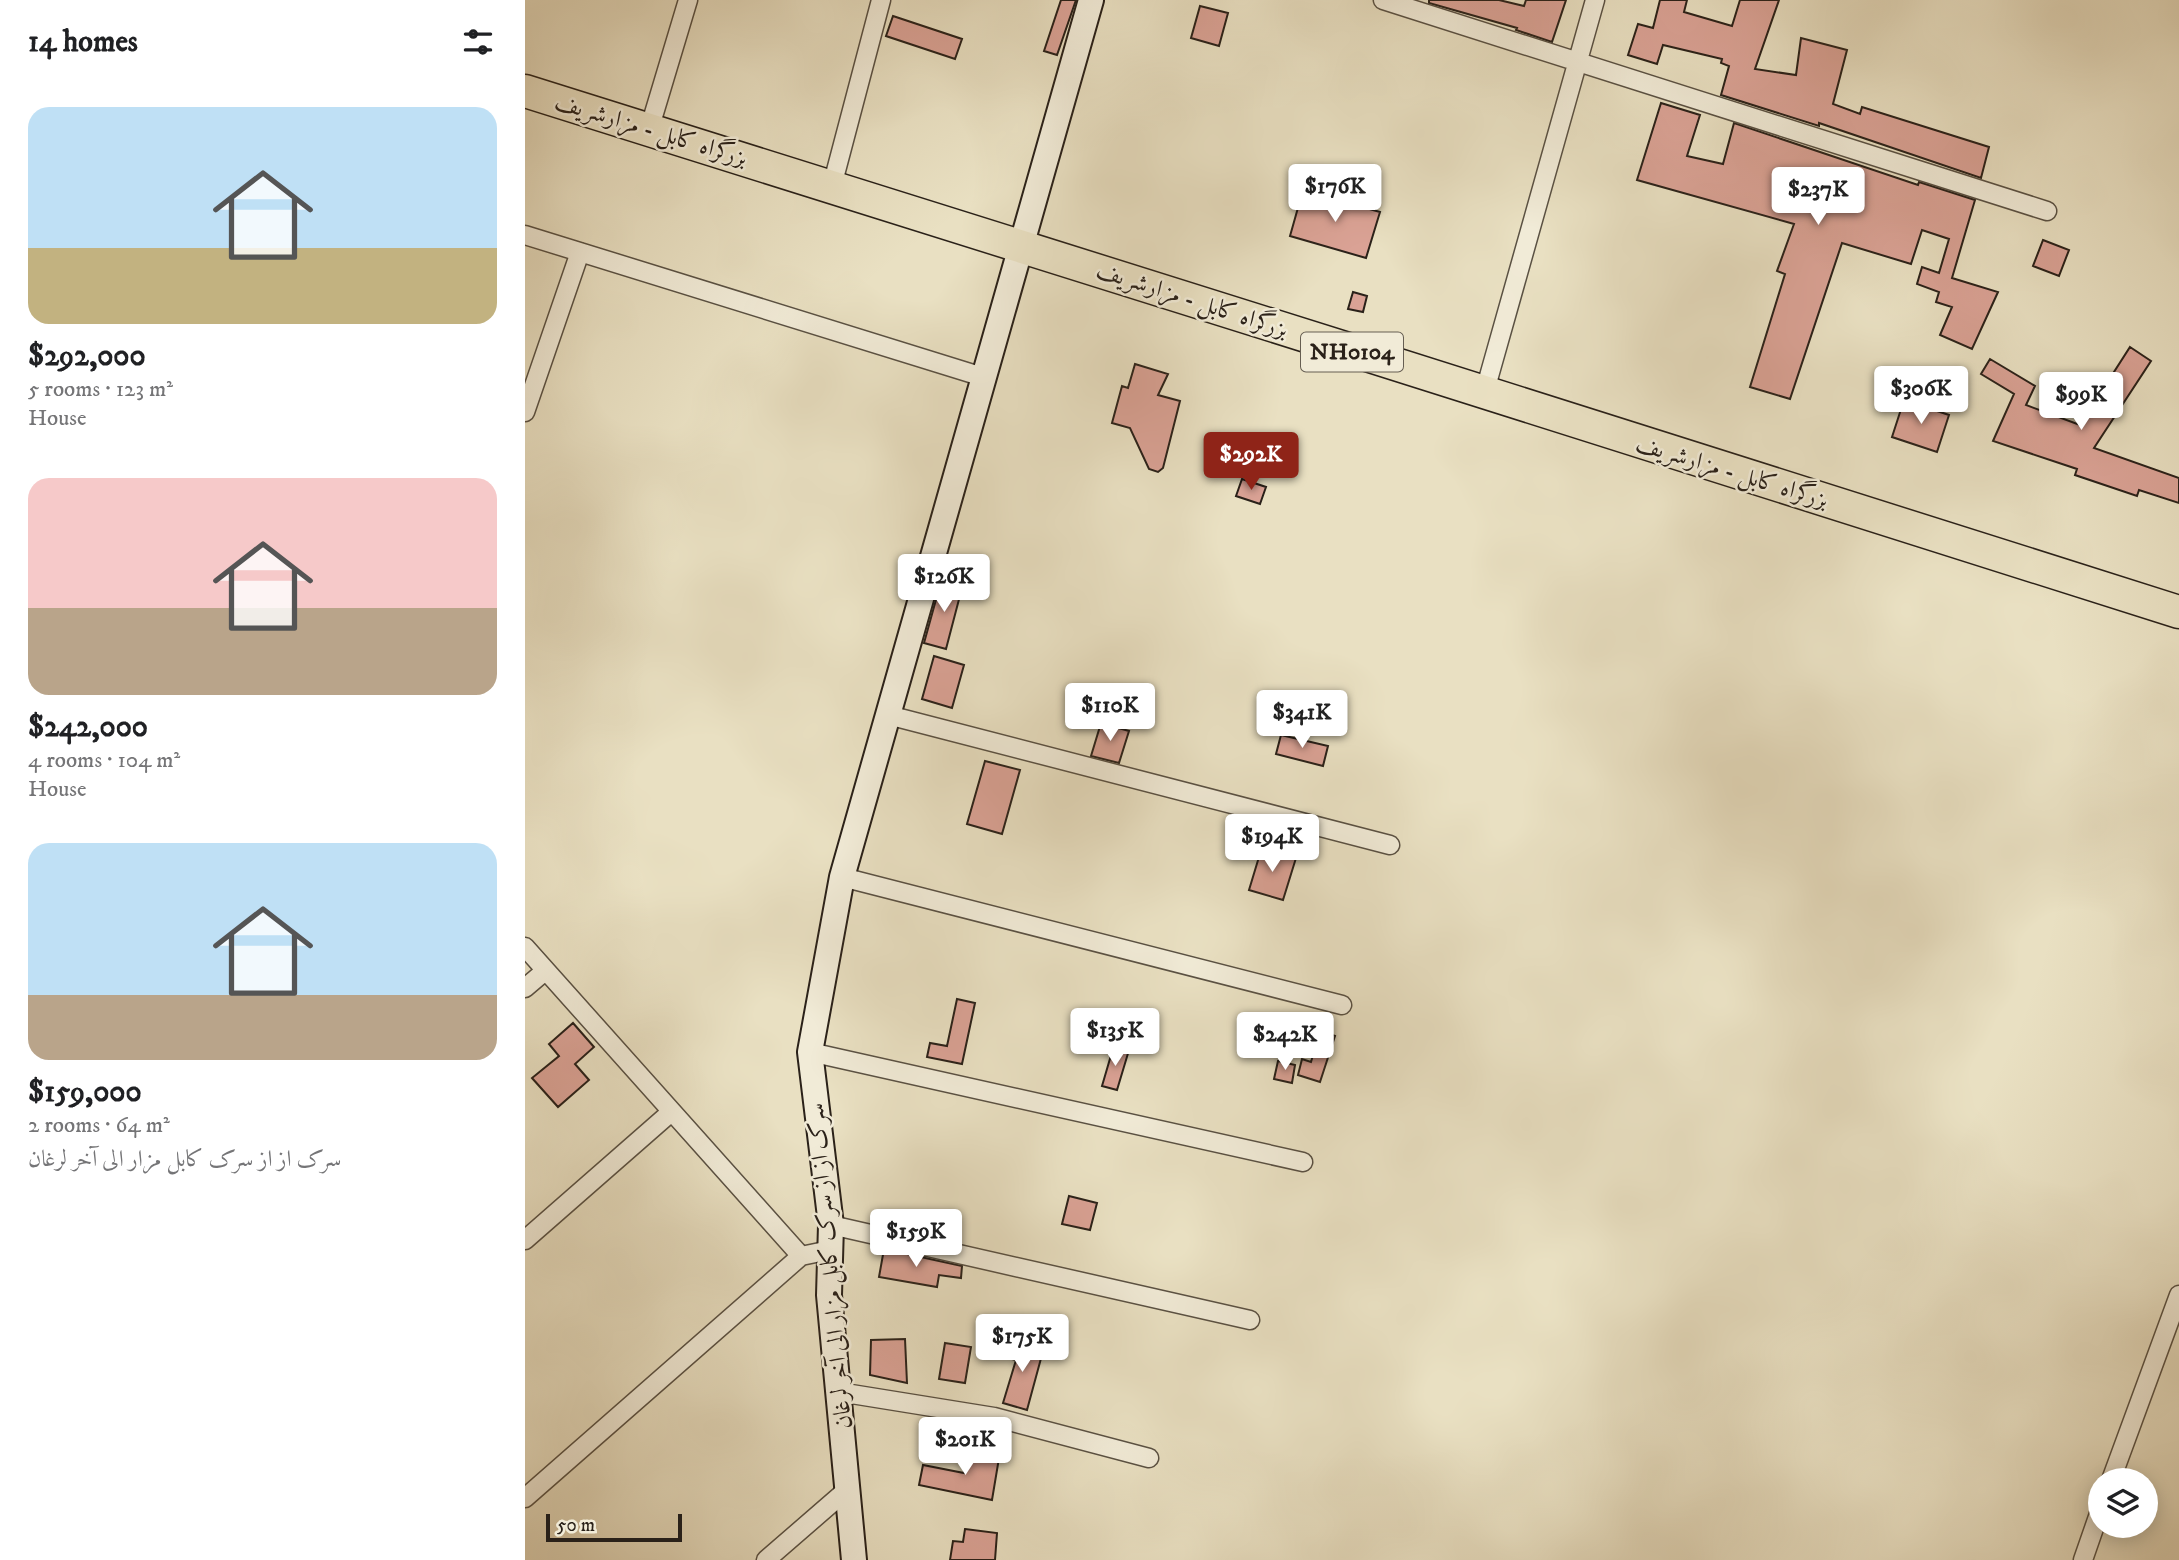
<!DOCTYPE html>
<html lang="en">
<head>
<meta charset="utf-8">
<style>
  body { margin:0; font-family:"IM FELL DW Pica",Amiri,serif; background:#f6f6f6; color:#202124; height:100vh; display:flex; flex-direction:column; font-size:26px; white-space:nowrap }
  * { box-sizing:border-box; margin:0 }
  p { font-size:23px; color:#757577 }
  .icon { flex:none; width:38px; height:38px; fill:none; stroke:currentColor; stroke-width:2; stroke-linecap:round; stroke-linejoin:round }
  .map { position:relative; flex:1; overflow:hidden }
  .sheet { display:flex; flex-direction:column; background:#fff; width:525px }
  .sheet>* { flex:none }
  .buttons { position:absolute; left:1563px; top:1468px; display:grid; gap:14px }
  .buttons a { display:grid; place-items:center; width:70px; height:70px; border-radius:50%; background:#fff; box-shadow:0 4px 18px #0003; font-size:35px }
  .scale { position:absolute; left:21px; bottom:18px; width:136px; box-sizing:border-box; padding-left:7px; border:4px solid #2a2119; border-top:0; font-size:19px; line-height:24px; white-space:nowrap; color:#2a2119; -webkit-text-stroke:5px #f1ebd7; paint-order:stroke }
  .price { position:absolute; translate:-50% -60px; padding:0 16px; border-radius:7px; background:#fff; color:#222; font-size:23px; line-height:46px; filter:drop-shadow(0 2px 4px #0008) }
  .price::after { content:''; position:absolute; left:50%; top:42px; width:21px; height:16px; margin-left:-10px; background:inherit; clip-path:polygon(0 0,100% 0,50% 100%) }
  .price.on { background:#8f2418; color:#fff }
  ul { padding:0; list-style:none }
  li { display:grid; align-content:center; gap:14px; height:371px; padding:0 28px }
  li span { display:grid; place-items:center; height:217px; border-radius:21px; color:#555 }
  li>.icon { margin-inline-start:auto }
  span .icon { width:126px; height:126px; fill:#fffc; stroke-width:1 }
  li b { font-size:30px }
  h2 { display:flex; justify-content:space-between; align-items:center; height:84px; padding:0 28px; font-size:30px }
  main { display:flex; flex:1; min-height:0 }
  .map>svg:first-child { display:block }
  .building { fill:#daa295; stroke:#2a2119; stroke-width:2 }
  .lines { fill:none; stroke-linecap:round; stroke-linejoin:round }
  .street-casing { stroke:#5a5143; stroke-width:21 }
  .secondary-casing { stroke:#2a2119; stroke-width:28 }
  .highway-casing { stroke:#2a2119; stroke-width:35 }
  .street { stroke:#f1ebd7; stroke-width:18 }
  .secondary { stroke:#f1ebd7; stroke-width:24 }
  .highway { stroke:#e9e0c2; stroke-width:32 }
  .labels { text-anchor:middle; dominant-baseline:central; stroke-width:5; stroke-linejoin:round; paint-order:stroke }
  .shield { fill:#f1ebd7; stroke:#665e52; stroke-width:2 }
  .shield-label { font-size:23px; font-weight:bold; fill:#2a2119 }
  .street-label { font-size:24px; fill:#2a2119; stroke:#f1ebd7 }
</style>
</head>
<body>
<main>
<section class="sheet">
<h2>14 homes<svg class="icon" aria-label="filters" viewBox="0 0 24 24"><path d="M4 7h16M4 17h16"/><circle cx="9" cy="7" r="2"/><circle cx="15" cy="17" r="2"/></svg></h2>
<ul>
<li><span style="background:linear-gradient(#bfe0f5 65%,#c2b280 0)"><svg class="icon" aria-label="home" viewBox="0 0 24 24"><path d="M3 11l9-7 9 7M6 9v11h12V9"/></svg></span><div><b>$292,000</b><p>5 rooms · 123 m²</p><p>House</p></div></li>
<li><span style="background:linear-gradient(#f6c9c9 60%,#b9a48a 0)"><svg class="icon" aria-label="home" viewBox="0 0 24 24"><path d="M3 11l9-7 9 7M6 9v11h12V9"/></svg></span><div><b>$242,000</b><p>4 rooms · 104 m²</p><p>House</p></div></li>
<li><span style="background:linear-gradient(#bfe0f5 70%,#b9a48a 0)"><svg class="icon" aria-label="home" viewBox="0 0 24 24"><path d="M3 11l9-7 9 7M6 9v11h12V9"/></svg></span><div><b>$159,000</b><p>2 rooms · 64 m²</p><p>سرک از از سرک کابل مزار الی آخر لرغان</p></div></li>
</ul>
</section>
<div class="map">
<svg width="1654" height="1560" viewBox="0 0 1654 1560">
  <rect width="100%" height="100%" fill="#e9e0c2"/>
  <filter id="stains"><feTurbulence type="fractalNoise" baseFrequency=".00286" numOctaves="4"/><feColorMatrix values="0 0 0 0 .2 0 0 0 0 .09 0 0 0 0 .02 0 0 0 .5 -.17"/></filter>
  <radialGradient id="worn" r=".72"><stop offset=".6" stop-color="#630" stop-opacity="0"/><stop offset="1" stop-color="#630" stop-opacity=".3"/></radialGradient>
  <path class="building" d="M536 0H551L532 55 519 51Z
    M904 0H974L999 6 1001 0H1041L1027 42 991 30 992 28 904 3Z
    M1135 0H1162L1159 12 1207 26 1215 0H1254L1230 69 1271 75 1276 38 1322 50 1308 104 1335 114 1337 107 1464 147 1456 178 1294 123V126L1196 95 1204 66 1196 63 1197 59 1138 45 1132 64 1103 55 1113 24 1128 28Z
    M675 6 703 13 694 46 666 38Z
    M368 16 437 39 430 59 361 36Z
    M1136 103 1175 115 1162 156 1198 164 1209 123 1393 185 1394 182 1450 200 1427 278 1473 292 1447 349 1415 335 1427 307 1411 302 1414 292 1392 284 1397 267 1414 273 1424 239 1397 230 1386 264 1317 243 1265 399 1225 387 1260 274 1252 271 1269 224 1112 180Z
    M778 190 855 212 841 258 765 236Z
    M1518 240 1544 250 1534 276 1508 266Z
    M828 292 842 296 838 312 823 309Z
    M1605 347 1626 361 1569 448 1654 478V503L1614 490 1612 496 1550 475 1552 469 1468 441 1489 394 1456 374 1465 359 1510 386 1501 405 1555 425Z
    M610 364 643 374 633 395 655 401 638 468 633 472 624 469 605 428 587 423 597 386 603 388Z
    M1379 400 1424 415 1412 452 1367 437Z
    M717 479 741 487 735 504 711 496Z
    M417 578 438 584 421 649 399 643Z
    M409 656 439 665 427 708 397 699Z
    M576 723 604 731 594 763 566 756Z
    M756 735 803 746 798 766 751 754Z
    M460 761 495 770 477 834 442 824Z
    M737 847 771 858 758 900 724 890Z
    M432 999 450 1003 437 1064 402 1057 405 1043 422 1046Z
    M48 1023 69 1047 50 1064 64 1080 33 1107 7 1078 34 1056 24 1044Z
    M795 1031 810 1036 795 1082 773 1075 777 1059 786 1062Z
    M589 1045 604 1050 592 1090 577 1086Z
    M753 1061 770 1065 767 1083 749 1079Z
    M544 1196 572 1203 565 1230 537 1224Z
    M359 1249 437 1266 436 1278 414 1275 412 1287 354 1277Z
    M380 1339 382 1383 345 1375 346 1340Z
    M482 1342 518 1351 502 1410 478 1403 491 1360 479 1357Z
    M420 1343 446 1347 440 1383 414 1379Z
    M404 1421 431 1427 427 1442 400 1436Z
    M443 1452 474 1458 467 1500 394 1485 398 1465 439 1473Z
    M440 1529 472 1533 470 1560H425L428 1541 438 1542Z"/>
  <g class="lines">
    <g class="street-casing">
      <path id="street" d="M858 0 1522 211
        M124 130 163 0
        M307 186 356 0
        M0 235 458 377
        M959 394 1070 0
        M0 412 55 252
        M363 715 865 845
        M317 877 817 1005
        M0 947 276 1256 305 1250
        M0 988 20 971
        M285 1052 778 1162
        M306 1225 725 1320
        M0 1240 145 1113
        M314 1392 469 1417 624 1458
        M1586 1480 1654 1295
        M0 1498 276 1256
        M241 1560 324 1488
        M1558 1560 1575 1511"/>
    </g>
    <g class="secondary-casing">
      <path id="secondary" d="M329 1560 304 1295 306 1225 285 1052 317 877 566 0"/>
    </g>
    <g class="highway-casing">
      <path id="highway" d="M0 91C553 261 1102 439 1654 612"/>
    </g>
    <use href="#street" class="street"/>
    <use href="#secondary" class="secondary"/>
    <use href="#highway" class="highway"/>
  </g>
  <g class="labels">
    <rect class="shield" x="776" y="332.5" width="102" height="39" rx="5"/>
    <g class="shield-label">
      <text x="827" y="352">NH0104</text>
    </g>
    <g class="street-label">
      <text transform="translate(126 130) rotate(17)">بزرگراه کابل - مزارشریف</text>
      <text transform="translate(667 300) rotate(18)">بزرگراه کابل - مزارشریف</text>
      <text transform="translate(1207 472) rotate(17)">بزرگراه کابل - مزارشریف</text>
      <text transform="translate(305 1266) rotate(-95)">سرک از از سرک کابل مزار الی آخر لرغان</text>
    </g>
  </g>
  <rect width="100%" height="100%" filter="url(#stains)"/>
  <rect width="100%" height="100%" fill="url(#worn)"/>
</svg>
<div class="buttons">
<a><svg class="icon" aria-label="layers" viewBox="0 0 24 24"><path d="M12 4l9 5-9 5-9-5zM3 14l9 5 9-5"/></svg></a>
</div>
<div class="scale">50 m</div>
<b class="price" style="left:810px;top:224px">$176K</b>
<b class="price" style="left:1293px;top:227px">$237K</b>
<b class="price" style="left:1396px;top:426px">$306K</b>
<b class="price" style="left:1556px;top:432px">$99K</b>
<b class="price on" style="left:726px;top:492px">$292K</b>
<b class="price" style="left:419px;top:614px">$126K</b>
<b class="price" style="left:585px;top:743px">$110K</b>
<b class="price" style="left:777px;top:750px">$341K</b>
<b class="price" style="left:747px;top:874px">$194K</b>
<b class="price" style="left:590px;top:1068px">$135K</b>
<b class="price" style="left:760px;top:1072px">$242K</b>
<b class="price" style="left:391px;top:1269px">$159K</b>
<b class="price" style="left:497px;top:1374px">$175K</b>
<b class="price" style="left:440px;top:1477px">$201K</b>
</div>
</main>
</body>
</html>
